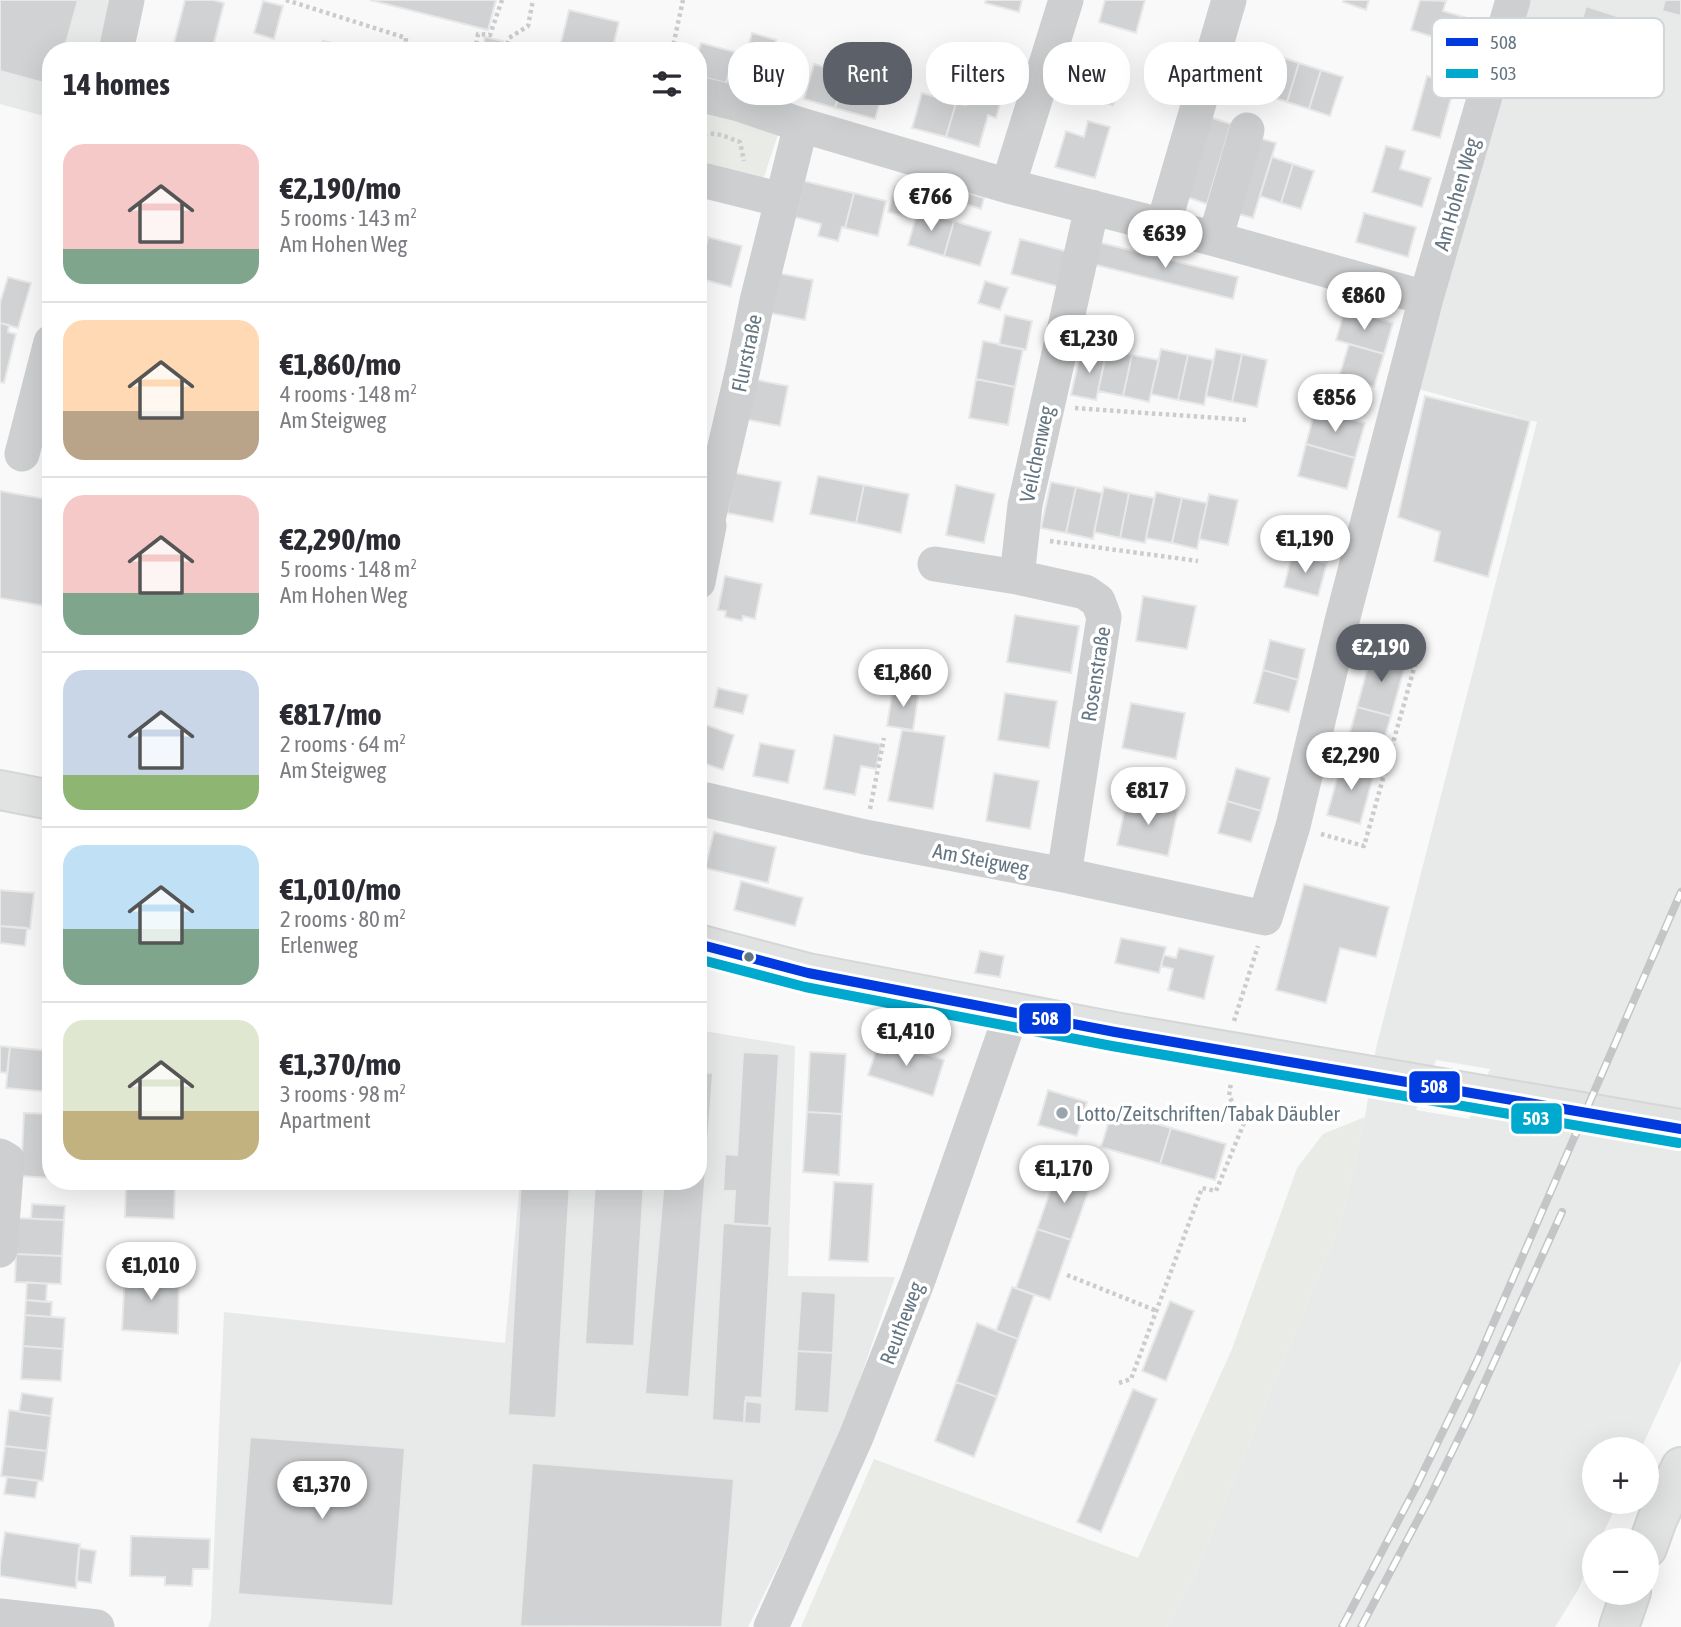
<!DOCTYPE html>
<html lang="en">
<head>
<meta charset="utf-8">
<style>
  body { margin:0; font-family:"Asap Condensed",sans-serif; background:#f2f2f3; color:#2b2b33; height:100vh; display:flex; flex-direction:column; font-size:26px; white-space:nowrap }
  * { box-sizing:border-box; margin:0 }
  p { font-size:23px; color:#7c7c81 }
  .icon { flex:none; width:38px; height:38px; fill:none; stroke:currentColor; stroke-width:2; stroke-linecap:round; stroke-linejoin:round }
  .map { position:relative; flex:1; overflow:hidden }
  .side { position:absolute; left:42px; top:42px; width:665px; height:1148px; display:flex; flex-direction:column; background:#fff; border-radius:28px; box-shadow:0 7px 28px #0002 }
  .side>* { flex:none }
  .top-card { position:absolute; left:728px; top:42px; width:665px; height:63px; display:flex; gap:14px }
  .controls { position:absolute; left:1582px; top:1437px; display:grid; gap:14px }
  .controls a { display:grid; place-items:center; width:77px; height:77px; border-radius:50%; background:#fff; box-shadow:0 7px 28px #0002; font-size:35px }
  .price { position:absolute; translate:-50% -60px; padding:0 16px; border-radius:24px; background:#fff; color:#222; font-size:23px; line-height:46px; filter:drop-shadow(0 2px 4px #0008) }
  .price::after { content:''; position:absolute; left:50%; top:42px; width:21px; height:16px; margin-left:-10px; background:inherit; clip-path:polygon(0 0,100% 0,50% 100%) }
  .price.selected { background:#5c6169; color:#fff }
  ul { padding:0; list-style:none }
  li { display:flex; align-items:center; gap:21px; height:175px; padding:0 21px }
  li+li { border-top:2px solid #e1e1e2 }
  li span { display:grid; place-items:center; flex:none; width:196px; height:140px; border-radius:21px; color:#555 }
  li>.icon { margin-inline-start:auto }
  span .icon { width:84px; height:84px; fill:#fffc; stroke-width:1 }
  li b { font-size:30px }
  h2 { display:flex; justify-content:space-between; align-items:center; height:84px; padding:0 21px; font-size:30px }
  .chip { padding:0 24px; border-radius:28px; background:#fff; box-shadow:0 7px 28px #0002; font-size:24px; line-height:63px }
  .chip.selected { background:#5c6169; color:#fff }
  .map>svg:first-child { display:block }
  .built { fill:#e8e9e9; fill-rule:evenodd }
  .green { fill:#e8ebe6 }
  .building { fill:#d0d2d3; stroke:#e8e8e8; stroke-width:2 }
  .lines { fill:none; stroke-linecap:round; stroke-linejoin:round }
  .major-casing { stroke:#d5d6d7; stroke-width:42 }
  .path { stroke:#cbcccd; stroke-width:4.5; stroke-dasharray:3.5 3.5; stroke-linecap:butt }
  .minor { stroke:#cecfd0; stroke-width:35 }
  .major { stroke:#e1e2e2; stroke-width:38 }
  .rail-casing { stroke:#c3c5c6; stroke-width:8 }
  .rail { stroke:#fff; stroke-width:5; stroke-dasharray:16; stroke-linecap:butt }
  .bus-1-casing { stroke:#fff; stroke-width:16 }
  .bus-2-casing { stroke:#fff; stroke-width:16 }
  .bus-1 { stroke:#013adf; stroke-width:10 }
  .bus-2 { stroke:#00a9ce; stroke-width:10 }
  .bus-dot { fill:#657683; stroke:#fff; stroke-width:2.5 }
  .poi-dot { fill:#99a4ac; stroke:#fff; stroke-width:2.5 }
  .labels { text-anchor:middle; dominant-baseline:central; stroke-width:7; stroke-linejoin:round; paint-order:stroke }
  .street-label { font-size:21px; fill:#657683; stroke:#fff }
  .poi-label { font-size:21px; fill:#657683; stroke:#fff; text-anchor:start }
  .key { fill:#fff; stroke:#d1d6da; stroke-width:2 }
  .key-label { font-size:19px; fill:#657683 }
  .line-badge { stroke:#fff; stroke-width:2.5 }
  .badge-label { font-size:19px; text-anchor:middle; font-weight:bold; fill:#fff }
</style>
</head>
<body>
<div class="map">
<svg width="1681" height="1627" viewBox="0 0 1681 1627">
  <rect width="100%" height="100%" fill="#f9f9f9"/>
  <path class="built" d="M0 0H112L97 51H51V118L0 104Z
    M1522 0H1681V1361L1641 1449H1594V1502H1618L1600 1540H1594V1553L1578 1590 1555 1627H1167L1194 1576 1340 1224 1365 1117 1376 1048 1537 422 1415 388ZM1436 1060 1490 1069 1469 1119 1416 1110Z
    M698 1030 795 1046 788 1276 895 1277 838 1443 748 1627H208L211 1619 224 1312 505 1343 520 1181H698Z"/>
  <path class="green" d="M698 105 780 128 762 183 698 167Z
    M1365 1117 1340 1224 1194 1576 1167 1627H801L874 1459 1138 1558 1232 1349 1297 1168 1323 1134Z"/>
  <path class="building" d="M0 0H78L64 51H51V85L0 71Z
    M185 0H213L224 3 212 51H172Z
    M370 0H496L488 30Z
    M986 0H1022L1019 12 985 3Z
    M1105 0H1145L1136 33 1099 22Z
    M1344 0H1369L1366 10 1343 2Z
    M1420 0 1446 1 1443 11 1474 20 1466 47 1411 30Z
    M1665 0H1681V16L1662 11Z
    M263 1 283 6 274 39 254 33Z
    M1586 6 1623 18 1609 64 1572 52Z
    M569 10 619 22 612 51H559Z
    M752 33 776 40 761 93 726 83 735 52 746 55Z
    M485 37 503 41 501 51H482Z
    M323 41 361 49V51H321Z
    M701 43 735 52 726 83 698 76V53Z
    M1256 48 1278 56 1265 95 1243 88Z
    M1278 56 1299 63 1287 102 1265 95Z
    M1085 58 1122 68 1113 105 1075 95Z
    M1299 63 1321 70 1309 109 1287 102Z
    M814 64 845 73 835 108 804 99Z
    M1321 70 1343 77 1330 116 1309 109Z
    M976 71 1007 79 996 118 988 115 979 147 946 137 956 103 966 105Z
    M845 73 885 84 875 119 835 108Z
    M1427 76 1455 84 1440 138 1412 130Z
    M922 93 956 103 946 137 912 128Z
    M1209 117 1231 124 1207 204 1184 196Z
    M1088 121 1110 127 1095 178 1055 167 1066 131 1084 137Z
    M1259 138 1276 143 1253 218 1235 213Z
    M1386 146 1405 151 1400 169 1431 178 1422 207 1372 192Z
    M1272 157 1293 164 1281 203 1260 196Z
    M1293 164 1314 171 1301 209 1281 203Z
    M804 181 854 193 845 228 842 227 838 241 818 236 821 224 795 217Z
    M895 187 914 192 907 217 888 212Z
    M962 191 984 198 981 209 959 202Z
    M854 193 886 201 878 236 845 228Z
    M918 210 954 221 944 256 908 245Z
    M1364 213 1416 227 1408 257 1356 242Z
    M954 221 991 232 980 266 944 256Z
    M698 235 708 237 698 277Z
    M708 237 742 246 731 287 698 278Z
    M1020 239 1069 252 1060 287 1011 274Z
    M1098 242 1238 277 1233 299 1092 264Z
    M778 273 813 280 805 320 770 313Z
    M8 277 31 283 18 328 0 323V303Z
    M985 281 1008 288 1000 310 978 303Z
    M1345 309 1393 323 1384 354 1336 340Z
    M1005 315 1032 321 1026 350 999 345Z
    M0 323 9 325 8 332 16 334 4 383 0 382Z
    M983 341 1023 349 1015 387 976 379Z
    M1349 344 1384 354 1374 387 1339 377Z
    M1107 349 1132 355 1123 396 1098 391Z
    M1161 349 1188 355 1178 400 1151 394Z
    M1216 349 1242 354 1232 402 1206 396Z
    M1081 350 1106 355 1096 400 1071 395Z
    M1242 354 1267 360 1257 407 1232 402Z
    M1132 355 1159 360 1149 402 1123 396Z
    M1188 355 1213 360 1204 405 1178 400Z
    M752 379 788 386 780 426 744 419Z
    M976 379 1015 387 1008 425 969 418Z
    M1425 396 1530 421 1488 577 1434 561 1440 532 1398 517Z
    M1315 410 1365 423 1355 458 1306 444Z
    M1306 444 1355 458 1347 489 1298 476Z
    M735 473 781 482 773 522 727 513Z
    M818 476 864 485 856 523 810 514Z
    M1051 482 1076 487 1066 533 1041 528Z
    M864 485 909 494 901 533 856 523Z
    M956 485 995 494 984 543 946 535Z
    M1076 487 1102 493 1093 539 1066 533Z
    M1104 487 1129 493 1120 538 1094 532Z
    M0 491 51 500V607L0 598Z
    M1156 492 1182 498 1172 543 1146 538Z
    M1129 493 1154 498 1145 543 1120 538Z
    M1209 494 1238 500 1228 545 1199 539Z
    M1182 498 1207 503 1197 549 1172 543Z
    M1300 525 1335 534 1327 563 1292 554Z
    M1292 554 1327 563 1318 596 1284 587Z
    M725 576 762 584 755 619 743 616 742 621 725 617 726 611 718 610Z
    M1143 596 1196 606 1187 649 1136 641Z
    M1015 615 1079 626 1071 673 1007 662Z
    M1270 640 1305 649 1298 680 1263 670Z
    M1372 652 1406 662 1391 716 1357 707Z
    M1263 670 1298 680 1289 712 1254 703Z
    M893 687 919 692 913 730 887 726Z
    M718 688 748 695 743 714 714 707Z
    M1005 693 1057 701 1049 748 998 740Z
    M1131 703 1185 713 1176 759 1122 748Z
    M1357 707 1391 716 1375 770 1342 761Z
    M701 723 734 735 723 770 698 761V731Z
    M902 730 945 736 933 809 888 801Z
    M834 735 881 744 876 769 861 766 855 795 824 789Z
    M760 743 795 750 788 783 753 776Z
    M1342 761 1375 770 1360 824 1327 815Z
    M1236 768 1270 778 1261 811 1227 801Z
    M994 773 1039 781 1030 829 986 821Z
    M1127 799 1178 810 1168 856 1117 845Z
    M1227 801 1261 811 1251 842 1218 833Z
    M714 832 776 847 768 883 705 868Z
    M741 881 803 898 795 926 734 910Z
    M1304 884 1389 907 1376 957 1340 948 1326 1003 1276 990Z
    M0 890 34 893 30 929 0 926Z
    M0 926 27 928 25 946 0 943Z
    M1121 938 1166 947 1159 973 1115 963Z
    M1179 948 1214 956 1204 999 1168 990 1173 969 1161 966 1164 955 1176 958Z
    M980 951 1004 956 1000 977 975 973Z
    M880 1039 944 1060 933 1096 868 1075Z
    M0 1046 10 1047 7 1073 0 1072Z
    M10 1047 51 1051V1092L6 1088Z
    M743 1052 779 1054 769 1226 733 1224 735 1191H723L725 1154 737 1155Z
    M810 1052 846 1054 842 1114 807 1112Z
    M698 1072 713 1073 689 1397 645 1394 664 1181H698Z
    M1048 1090 1087 1102 1077 1136 1038 1125Z
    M1112 1111 1171 1128 1160 1164 1101 1147Z
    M807 1112 842 1114 839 1175 803 1172Z
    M24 1113 51 1114V1178L21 1176Z
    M1171 1128 1226 1144 1215 1180 1160 1164Z
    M1058 1169 1092 1181 1071 1240 1037 1229Z
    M126 1181H175L174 1219 125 1217Z
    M521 1181H570L556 1418 508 1415Z
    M595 1181H644L634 1346 585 1344Z
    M834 1182 873 1184 868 1262 829 1260Z
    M32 1204 65 1206 64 1220 31 1219Z
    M18 1218 64 1220 62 1256 16 1254Z
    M723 1223 772 1226 762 1398 746 1397 744 1423 712 1420Z
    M1037 1229 1071 1240 1050 1300 1016 1288Z
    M16 1254 62 1256 61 1284 15 1282Z
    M125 1271 179 1274 178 1334 122 1330Z
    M27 1282 47 1284 46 1302 26 1300Z
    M1012 1287 1034 1295 1018 1339 996 1331Z
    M801 1291 836 1293 833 1353 797 1351Z
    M26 1300 52 1302 51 1317 25 1315Z
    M1170 1301 1194 1311 1166 1381 1142 1371Z
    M25 1315 65 1318 63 1349 23 1346Z
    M977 1323 1018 1339 997 1397 956 1382Z
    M23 1346 63 1349 61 1381 21 1379Z
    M797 1351 833 1353 829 1413 794 1411Z
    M956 1382 997 1397 974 1457 935 1441Z
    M1133 1389 1157 1399 1101 1532 1077 1522Z
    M22 1393 53 1398 51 1416 19 1412Z
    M745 1401 762 1403 761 1424 744 1423Z
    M9 1410 51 1416 47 1451 5 1446Z
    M250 1437 405 1448 393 1606 238 1594Z
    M5 1446 47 1451 43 1481 1 1476Z
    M532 1463 734 1479 722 1627 520 1626Z
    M7 1477 38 1481 35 1498 4 1494Z
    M5 1532 80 1544 76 1588 0 1576V1565Z
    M131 1536 210 1539 209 1569H193L192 1586 165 1585V1577L130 1576Z
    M79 1548 96 1551 91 1583 76 1581Z"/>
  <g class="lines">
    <g class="major-casing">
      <path id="major" d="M0 790 51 800
        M698 944 808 973 1115 1032 1681 1129
        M1647 1548 1657 1520 1681 1467
        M1619 1627 1631 1592"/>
    </g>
    <path class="path" d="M286 0 406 38 405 51
      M475 51 478 34 490 35 502 0
      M505 51 509 38 528 26 533 0
      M672 51 683 0
      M698 139C710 128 726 137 740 142L744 161
      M1075 408 1246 420
      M1050 541 1198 561
      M50 646 51 645
      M870 809 884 738
      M1321 834 1364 846 1422 640 1370 628
      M49 968 51 957
      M1234 1021 1258 946
      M1067 1275 1157 1311
      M1119 1383 1131 1379 1202 1188 1216 1191 1244 1123 1229 1096 1231 1083"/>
    <path class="minor" d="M116 51 127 0
      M698 94 739 104 801 125 1008 186 1215 239 1426 298
      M698 179 782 200
      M1008 186 1066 0
      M1163 226 1229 0
      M1215 239 1247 130
      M22 454 51 342
      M935 564 1017 577
      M698 582 709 526 708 519 743 369 757 301 801 125
      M698 798 865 837 1064 875 1265 918 1293 826 1342 621 1426 298 1513 0
      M1064 875 1104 617 1098 601 1085 592 1017 577 1025 505 1092 207
      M0 1156 7 1160 0 1250
      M0 1616 97 1627
      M771 1627 856 1437 918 1280 1012 1012"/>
    <use href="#major" class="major"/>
    <g class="rail-casing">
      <path id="rail" d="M1342 1627 1416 1487 1477 1361 1681 892
        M1361 1627 1431 1495 1469 1417 1562 1212"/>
    </g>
    <use href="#rail" class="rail"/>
    <g class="bus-1-casing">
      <path id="bus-1" d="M698 944 808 973 1115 1032 1681 1129"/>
    </g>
    <g class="bus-2-casing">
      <path id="bus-2" d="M698 959 805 987 1112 1046 1679 1143"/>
    </g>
    <use href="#bus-1" class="bus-1"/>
    <use href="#bus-2" class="bus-2"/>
  </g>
  <circle class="bus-dot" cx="749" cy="957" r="6"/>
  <circle class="poi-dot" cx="1062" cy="1113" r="7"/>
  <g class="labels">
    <g class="street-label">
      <text transform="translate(1456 194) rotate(-74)">Am Hohen Weg</text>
      <text transform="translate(746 353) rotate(-78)">Flurstraße</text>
      <text transform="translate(1036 454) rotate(-78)">Veilchenweg</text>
      <text transform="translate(1095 674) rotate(-81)">Rosenstraße</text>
      <text transform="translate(981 859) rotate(11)">Am Steigweg</text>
      <text transform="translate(901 1323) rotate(-69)">Reutheweg</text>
    </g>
    <g class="poi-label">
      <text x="1076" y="1113">Lotto/Zeitschriften/Tabak Däubler</text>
    </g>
  </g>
  <rect x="1432" y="18" width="232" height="80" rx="10" class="key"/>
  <rect x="1446" y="38" width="32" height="8" fill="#013adf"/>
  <rect x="1446" y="69" width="32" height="9" fill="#00a9ce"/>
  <g class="key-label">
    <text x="1490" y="49">508</text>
    <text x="1490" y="80">503</text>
  </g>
  <g class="line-badge">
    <rect x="1018" y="1002" width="54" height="33" rx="7" fill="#013adf"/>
    <rect x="1408" y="1070" width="53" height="34" rx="7" fill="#013adf"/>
    <rect x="1510" y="1102" width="53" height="33" rx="7" fill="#00a9ce"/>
  </g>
  <g class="badge-label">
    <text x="1045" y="1025">508</text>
    <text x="1434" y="1093">508</text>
    <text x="1536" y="1125">503</text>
  </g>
</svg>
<div class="controls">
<a>+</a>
<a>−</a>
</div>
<b class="price" style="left:931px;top:233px">€766</b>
<b class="price" style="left:1165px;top:270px">€639</b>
<b class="price" style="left:1364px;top:332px">€860</b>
<b class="price" style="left:1089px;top:375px">€1,230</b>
<b class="price" style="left:1335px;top:434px">€856</b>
<b class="price" style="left:1305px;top:575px">€1,190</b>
<b class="price selected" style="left:1381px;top:684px">€2,190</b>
<b class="price" style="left:903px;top:709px">€1,860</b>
<b class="price" style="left:1351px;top:792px">€2,290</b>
<b class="price" style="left:1148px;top:827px">€817</b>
<b class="price" style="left:906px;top:1068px">€1,410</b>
<b class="price" style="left:1064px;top:1205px">€1,170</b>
<b class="price" style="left:151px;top:1302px">€1,010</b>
<b class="price" style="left:322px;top:1521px">€1,370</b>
<div class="top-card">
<a class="chip">Buy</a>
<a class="chip selected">Rent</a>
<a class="chip">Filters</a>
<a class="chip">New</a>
<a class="chip">Apartment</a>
</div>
<section class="side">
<h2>14 homes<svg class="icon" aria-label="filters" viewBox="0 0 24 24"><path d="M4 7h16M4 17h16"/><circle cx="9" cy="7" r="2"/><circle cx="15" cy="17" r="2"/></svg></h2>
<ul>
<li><span style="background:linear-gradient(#f6c9c9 75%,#7fa58c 0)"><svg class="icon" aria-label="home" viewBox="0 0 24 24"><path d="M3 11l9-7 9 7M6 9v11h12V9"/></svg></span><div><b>€2,190/mo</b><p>5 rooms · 143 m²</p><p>Am Hohen Weg</p></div></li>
<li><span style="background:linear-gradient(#ffd9b3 65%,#b9a48a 0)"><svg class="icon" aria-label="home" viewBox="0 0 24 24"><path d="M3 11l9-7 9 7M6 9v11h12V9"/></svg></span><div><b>€1,860/mo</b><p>4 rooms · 148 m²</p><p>Am Steigweg</p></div></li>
<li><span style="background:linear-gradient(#f6c9c9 70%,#7fa58c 0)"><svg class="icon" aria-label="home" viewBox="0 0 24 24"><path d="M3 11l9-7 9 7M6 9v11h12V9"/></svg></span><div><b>€2,290/mo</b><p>5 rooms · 148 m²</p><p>Am Hohen Weg</p></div></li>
<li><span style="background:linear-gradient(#c9d6e8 75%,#8fb573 0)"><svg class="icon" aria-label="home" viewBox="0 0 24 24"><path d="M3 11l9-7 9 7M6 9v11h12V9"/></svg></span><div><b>€817/mo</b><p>2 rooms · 64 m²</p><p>Am Steigweg</p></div></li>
<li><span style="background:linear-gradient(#bfe0f5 60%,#7fa58c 0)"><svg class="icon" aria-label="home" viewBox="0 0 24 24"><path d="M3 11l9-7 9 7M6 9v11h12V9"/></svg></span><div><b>€1,010/mo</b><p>2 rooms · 80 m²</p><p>Erlenweg</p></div></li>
<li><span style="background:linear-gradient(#dfe7d0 65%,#c2b280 0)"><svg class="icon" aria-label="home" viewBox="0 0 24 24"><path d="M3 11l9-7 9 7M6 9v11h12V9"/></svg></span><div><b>€1,370/mo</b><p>3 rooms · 98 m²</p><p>Apartment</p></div></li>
</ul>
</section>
</div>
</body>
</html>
